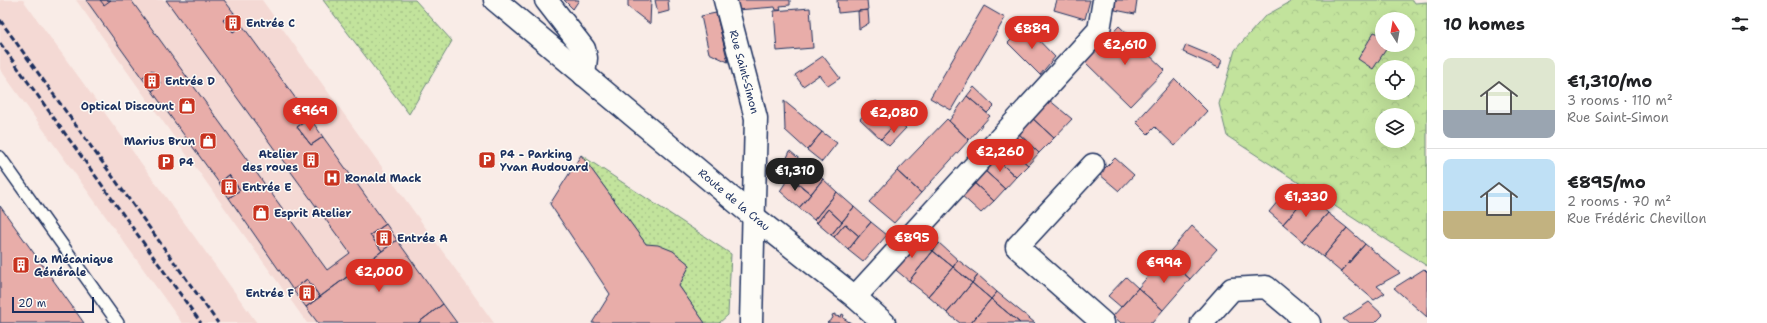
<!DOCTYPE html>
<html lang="en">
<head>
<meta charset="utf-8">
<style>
  body { margin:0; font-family:"Shantell Sans",sans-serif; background:#f6f6f6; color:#202124; height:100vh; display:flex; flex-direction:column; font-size:15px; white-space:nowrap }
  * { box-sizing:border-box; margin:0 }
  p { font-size:13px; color:#757577 }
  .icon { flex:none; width:22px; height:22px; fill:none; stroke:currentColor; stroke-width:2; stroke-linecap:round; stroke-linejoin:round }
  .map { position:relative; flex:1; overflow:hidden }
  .side { display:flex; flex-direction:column; background:#fff; width:340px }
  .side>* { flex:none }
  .needle { width:26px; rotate:349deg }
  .tools { position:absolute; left:1375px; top:12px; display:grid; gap:8px }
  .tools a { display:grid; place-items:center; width:40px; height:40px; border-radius:50%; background:#fff; box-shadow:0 4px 16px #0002; font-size:20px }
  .scale { position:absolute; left:12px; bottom:10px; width:82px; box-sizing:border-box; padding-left:4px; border:2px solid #1b2f5e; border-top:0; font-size:11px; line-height:14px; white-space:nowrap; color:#1b2f5e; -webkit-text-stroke:3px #fdfcf7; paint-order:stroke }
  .price { position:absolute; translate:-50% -34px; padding:0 9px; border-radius:14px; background:#d93025; color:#fff; font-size:13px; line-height:26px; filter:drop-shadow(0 1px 2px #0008) }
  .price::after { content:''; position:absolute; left:50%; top:24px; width:12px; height:9px; margin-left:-6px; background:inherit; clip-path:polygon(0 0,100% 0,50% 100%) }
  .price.selected { background:#222; color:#fff }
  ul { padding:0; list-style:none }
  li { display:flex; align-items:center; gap:12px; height:100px; padding:0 16px }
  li+li { border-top:1px solid #e0e0e0 }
  li span { display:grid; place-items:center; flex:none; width:112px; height:80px; border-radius:8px; color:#555 }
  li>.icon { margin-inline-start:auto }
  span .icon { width:48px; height:48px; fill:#fffc; stroke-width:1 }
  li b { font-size:17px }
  h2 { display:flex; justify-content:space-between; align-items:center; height:48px; padding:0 16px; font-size:17px }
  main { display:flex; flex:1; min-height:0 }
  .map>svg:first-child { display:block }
  .built { fill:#f4d9d4 }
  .grass { fill:url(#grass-dots); stroke:#6e897d }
  .forest { fill:url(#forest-crowns); stroke:#6e897d; fill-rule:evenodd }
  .building { fill:#e8ada9; stroke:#1b2f5e }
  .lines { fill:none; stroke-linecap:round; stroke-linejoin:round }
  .service-casing { stroke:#1b2f5e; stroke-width:14 }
  .minor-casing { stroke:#1b2f5e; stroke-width:25 }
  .secondary-casing { stroke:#1b2f5e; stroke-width:25 }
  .service { stroke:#fdfcf7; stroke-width:11 }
  .minor { stroke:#fdfcf7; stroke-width:22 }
  .secondary { stroke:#fdfcf7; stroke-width:22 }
  .rail { stroke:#1b2f5e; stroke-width:3; stroke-dasharray:6 3; stroke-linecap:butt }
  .labels { text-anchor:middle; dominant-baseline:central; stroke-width:3; stroke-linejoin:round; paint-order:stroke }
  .poi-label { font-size:11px; font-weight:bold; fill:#1b2f5e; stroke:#fdfcf7; text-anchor:start }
  .street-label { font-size:11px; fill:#1b2f5e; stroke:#fdfcf7 }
</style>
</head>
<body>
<main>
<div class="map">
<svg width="1427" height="323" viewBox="0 0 1427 323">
  <defs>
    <pattern id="grass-dots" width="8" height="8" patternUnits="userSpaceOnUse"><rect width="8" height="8" fill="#c2e39c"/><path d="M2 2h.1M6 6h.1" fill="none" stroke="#a6c389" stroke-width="1.8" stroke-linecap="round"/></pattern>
    <pattern id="forest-crowns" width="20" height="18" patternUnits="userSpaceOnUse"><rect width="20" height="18" fill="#c2e39c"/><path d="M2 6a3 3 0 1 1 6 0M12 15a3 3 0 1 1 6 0" fill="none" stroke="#a6c389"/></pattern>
  </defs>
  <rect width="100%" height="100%" fill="#f9ece7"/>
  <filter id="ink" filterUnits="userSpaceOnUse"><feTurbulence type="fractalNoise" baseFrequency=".025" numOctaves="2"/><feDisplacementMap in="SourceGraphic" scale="8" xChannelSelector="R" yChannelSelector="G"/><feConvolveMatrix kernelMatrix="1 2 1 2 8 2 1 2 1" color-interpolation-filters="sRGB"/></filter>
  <g filter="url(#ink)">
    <path class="built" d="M0 0H23L257 323H182L0 69Z
      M76 0H262L494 323H307Z"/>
    <path class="grass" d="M323 0H415L452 41 409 114Z
      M581 155 731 254 728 315 719 323H705L679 286 690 265 673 251 646 244Z"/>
    <path class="forest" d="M1294 0H1413L1415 3 1427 2V266L1227 136 1219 104 1235 50 1265 16ZM1382 19H1408V45H1382ZM1382 67H1408V93H1382ZM1382 115H1408V141H1382Z"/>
    <path class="building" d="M86 0H131L327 270 350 253 166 0H224L234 13 223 20 233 32 242 25 310 118 297 127 311 145 323 137 386 224 370 235 382 251 320 297 307 279 293 290 229 198 240 190 229 175 219 183 152 91 161 84 152 70 142 78Z
      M100 0H111L104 5Z
      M564 0H579L573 9Z
      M628 0H651L650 24 628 7Z
      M655 0H668L669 11 658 14Z
      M736 0H790V5L780 6 781 10H776L775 7 737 10Z
      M837 0H867L868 10 838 13Z
      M1057 0H1090L1085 19 1054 10Z
      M1115 0H1137L1135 14 1115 10Z
      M984 6 1005 18 951 110 930 98Z
      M810 8 813 48 777 51 774 11Z
      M868 10 869 23 859 29 858 11Z
      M234 13 242 25 233 32 223 20Z
      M716 13 728 62 709 53 701 16Z
      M1382 24V45H1389L1373 69 1358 59 1374 32 1379 34Z
      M1025 26 1055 57 1040 75 1008 43Z
      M1119 26 1165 70 1130 106 1085 62Z
      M1186 45 1222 60 1219 68 1183 52Z
      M823 56 840 78 828 86 819 75 803 86 795 75Z
      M152 70 161 84 152 91 142 78Z
      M1175 79 1207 111 1175 146 1155 127 1148 134 1136 122Z
      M974 87 994 106 987 113 967 96Z
      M967 96 990 116 969 140 949 121Z
      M1048 99 1072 119 1054 138 1031 117Z
      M784 101 822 132 807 150 785 130Z
      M876 101 898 121 881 139 860 119Z
      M1031 117 1054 138 1039 153 1017 132Z
      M310 118 323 137 311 145 297 127Z
      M947 119 969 140 921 193 897 171Z
      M898 121 906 128 889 146 881 139Z
      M822 132 837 143 822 162 807 150Z
      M1017 132 1039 153 1028 165 1006 145Z
      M1006 145 1028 165 1016 177 994 157Z
      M790 151 823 179 811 194 781 171Z
      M581 155 646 244 658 245 673 251 690 265 679 286 705 323H592L610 294 550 204Z
      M994 157 1016 177 1005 189 983 169Z
      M1115 158 1134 175 1119 191 1099 174Z
      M983 169 1005 189 994 201 972 181Z
      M897 171 921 193 894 223 869 202Z
      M229 175 240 190 229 198 219 183Z
      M790 176 811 194 799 208 780 191Z
      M823 179 837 192 814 220 799 208Z
      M972 181 994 201 981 213 960 194Z
      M1293 183 1308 195 1283 224 1269 212Z
      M837 192 854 207 842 222 828 209 817 223 814 220Z
      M1308 195 1328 213 1303 241 1283 224Z
      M0 206 84 323H0Z
      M854 207 871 222 859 236 845 224 834 237 831 235Z
      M828 209 842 222 831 235 817 223Z
      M1328 213 1347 228 1323 257 1303 241Z
      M871 222 887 235 863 262 848 250Z
      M386 224 397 240 382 251 370 235Z
      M845 224 859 236 848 250 834 237Z
      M1192 226 1217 249 1190 279 1165 257Z
      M1347 228 1365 244 1341 272 1323 257Z
      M924 231 939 243 933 251 918 238Z
      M918 238 933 251 909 281 891 266Z
      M397 240 443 304 418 323H318L306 307Z
      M939 243 958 260 953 267 933 251Z
      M1365 244 1400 273 1377 286 1385 293 1374 300 1341 272Z
      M933 251 953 267 928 296 909 281Z
      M1165 257 1190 279 1163 310 1138 288Z
      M958 260 978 275 972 283 953 267Z
      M953 267 972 283 947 313 928 296Z
      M1424 269 1427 272V317L1394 288Z
      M978 275 997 292 991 299 972 283Z
      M1126 277 1138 288 1121 307 1108 296Z
      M307 279 320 297 306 307 293 290Z
      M972 283 991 299 971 323H960L947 313Z
      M1138 288 1163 310 1152 323H1121L1113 316Z
      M997 292 1035 323H1020L991 299Z
      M991 299 1020 323H971Z
      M1369 302 1383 315 1375 323H1348L1343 319Z
      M443 304 457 323H418Z
      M835 314V316L841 317 842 314 844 315 843 318 851 323H827L833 318 832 315Z"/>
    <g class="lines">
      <g class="service-casing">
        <path id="service" d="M0 157 118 323"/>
      </g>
      <g class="minor-casing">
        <path id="minor" d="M546 0 584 49 586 58 584 75
          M725 0 756 118 751 323
          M1093 165 1017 247 1103 323
          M855 297 1099 30 1104 0
          M1202 323 1232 289 1266 287 1309 323"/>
      </g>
      <g class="secondary-casing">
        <path id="secondary" d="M495 0 753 216 855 297 884 323"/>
      </g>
      <use href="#service" class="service"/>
      <use href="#minor" class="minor"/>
      <use href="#secondary" class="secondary"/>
      <path class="rail" d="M0 20 218 323
        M0 43 201 323"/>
    </g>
  </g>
  <defs>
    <g id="building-square" transform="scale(0.9)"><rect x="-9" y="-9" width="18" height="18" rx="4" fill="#c8321e" stroke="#fdfcf7"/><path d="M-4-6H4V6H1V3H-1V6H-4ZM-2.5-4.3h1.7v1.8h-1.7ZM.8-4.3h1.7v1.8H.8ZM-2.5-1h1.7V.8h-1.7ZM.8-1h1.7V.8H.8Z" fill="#fff"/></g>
    <g id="shop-square" transform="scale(0.9)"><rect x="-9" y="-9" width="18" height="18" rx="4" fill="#c8321e" stroke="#fdfcf7"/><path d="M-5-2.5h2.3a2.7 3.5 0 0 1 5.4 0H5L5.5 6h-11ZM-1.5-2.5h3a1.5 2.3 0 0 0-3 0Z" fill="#fff"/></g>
    <g id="parking-square" transform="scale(0.9)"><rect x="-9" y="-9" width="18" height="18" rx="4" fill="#c8321e" stroke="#fdfcf7"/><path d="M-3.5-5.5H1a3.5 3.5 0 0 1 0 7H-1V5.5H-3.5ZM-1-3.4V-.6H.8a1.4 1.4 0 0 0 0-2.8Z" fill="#fff"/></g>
    <g id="hospital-square" transform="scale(0.9)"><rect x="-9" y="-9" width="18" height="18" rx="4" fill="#c8321e" stroke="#fdfcf7"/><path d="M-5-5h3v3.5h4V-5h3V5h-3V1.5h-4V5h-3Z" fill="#fff"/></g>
  </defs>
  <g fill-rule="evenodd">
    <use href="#building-square" x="233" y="23"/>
    <use href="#building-square" x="152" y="81"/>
    <use href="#shop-square" x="187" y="106"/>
    <use href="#shop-square" x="208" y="141"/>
    <use href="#building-square" x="311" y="160"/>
    <use href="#parking-square" x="487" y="160"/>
    <use href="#parking-square" x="166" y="162"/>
    <use href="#hospital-square" x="332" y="178"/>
    <use href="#building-square" x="229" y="187"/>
    <use href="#shop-square" x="261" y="213"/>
    <use href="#building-square" x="384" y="238"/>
    <use href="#building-square" x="21" y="265"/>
    <use href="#building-square" x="307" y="293"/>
  </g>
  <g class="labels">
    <g class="poi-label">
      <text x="246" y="23">Entrée C</text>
      <text x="165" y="81">Entrée D</text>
      <text x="174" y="106" text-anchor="end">Optical Discount</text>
      <text x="195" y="141" text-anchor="end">Marius Brun</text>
      <text x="298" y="154" text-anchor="end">Atelier<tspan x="298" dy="13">des roues</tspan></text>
      <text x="500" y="154">P4 - Parking<tspan x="500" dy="13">Yvan Audouard</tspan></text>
      <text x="179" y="162">P4</text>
      <text x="345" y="178">Ronald Mack</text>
      <text x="242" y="187">Entrée E</text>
      <text x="274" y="213">Esprit Atelier</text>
      <text x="397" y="238">Entrée A</text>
      <text x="34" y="259">La Mécanique<tspan x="34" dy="13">Générale</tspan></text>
      <text x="294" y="293" text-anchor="end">Entrée F</text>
    </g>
    <g class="street-label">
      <text transform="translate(744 72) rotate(75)">Rue Saint-Simon</text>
      <text transform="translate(734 200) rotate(40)">Route de la Crau</text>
    </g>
  </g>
</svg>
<div class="tools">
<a><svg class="needle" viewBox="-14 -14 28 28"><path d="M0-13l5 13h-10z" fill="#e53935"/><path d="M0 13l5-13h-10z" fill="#757577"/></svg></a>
<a><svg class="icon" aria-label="locate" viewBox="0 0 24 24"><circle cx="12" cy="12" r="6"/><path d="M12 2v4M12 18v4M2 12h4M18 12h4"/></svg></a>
<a><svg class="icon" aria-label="layers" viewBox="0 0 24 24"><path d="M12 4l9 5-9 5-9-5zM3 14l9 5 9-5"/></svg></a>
</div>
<div class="scale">20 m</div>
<b class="price" style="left:1032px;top:50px">€889</b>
<b class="price" style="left:1125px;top:66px">€2,610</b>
<b class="price" style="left:310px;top:132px">€969</b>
<b class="price" style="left:894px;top:134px">€2,080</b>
<b class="price" style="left:1000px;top:173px">€2,260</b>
<b class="price selected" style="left:795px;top:192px">€1,310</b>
<b class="price" style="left:1306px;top:218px">€1,330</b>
<b class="price" style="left:912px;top:259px">€895</b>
<b class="price" style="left:1164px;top:284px">€994</b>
<b class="price" style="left:379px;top:293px">€2,000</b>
</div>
<section class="side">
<h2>10 homes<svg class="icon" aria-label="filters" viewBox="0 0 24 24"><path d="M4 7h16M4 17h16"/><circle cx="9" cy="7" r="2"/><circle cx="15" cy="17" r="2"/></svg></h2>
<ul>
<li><span style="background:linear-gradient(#dfe7d0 65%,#9aa5b1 0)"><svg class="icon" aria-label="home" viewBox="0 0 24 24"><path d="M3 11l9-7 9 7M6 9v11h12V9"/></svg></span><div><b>€1,310/mo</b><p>3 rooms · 110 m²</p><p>Rue Saint-Simon</p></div></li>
<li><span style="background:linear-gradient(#bfe0f5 65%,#c2b280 0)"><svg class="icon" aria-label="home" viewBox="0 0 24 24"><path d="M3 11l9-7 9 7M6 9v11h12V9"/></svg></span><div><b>€895/mo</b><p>2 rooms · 70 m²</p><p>Rue Frédéric Chevillon</p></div></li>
</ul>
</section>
</main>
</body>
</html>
